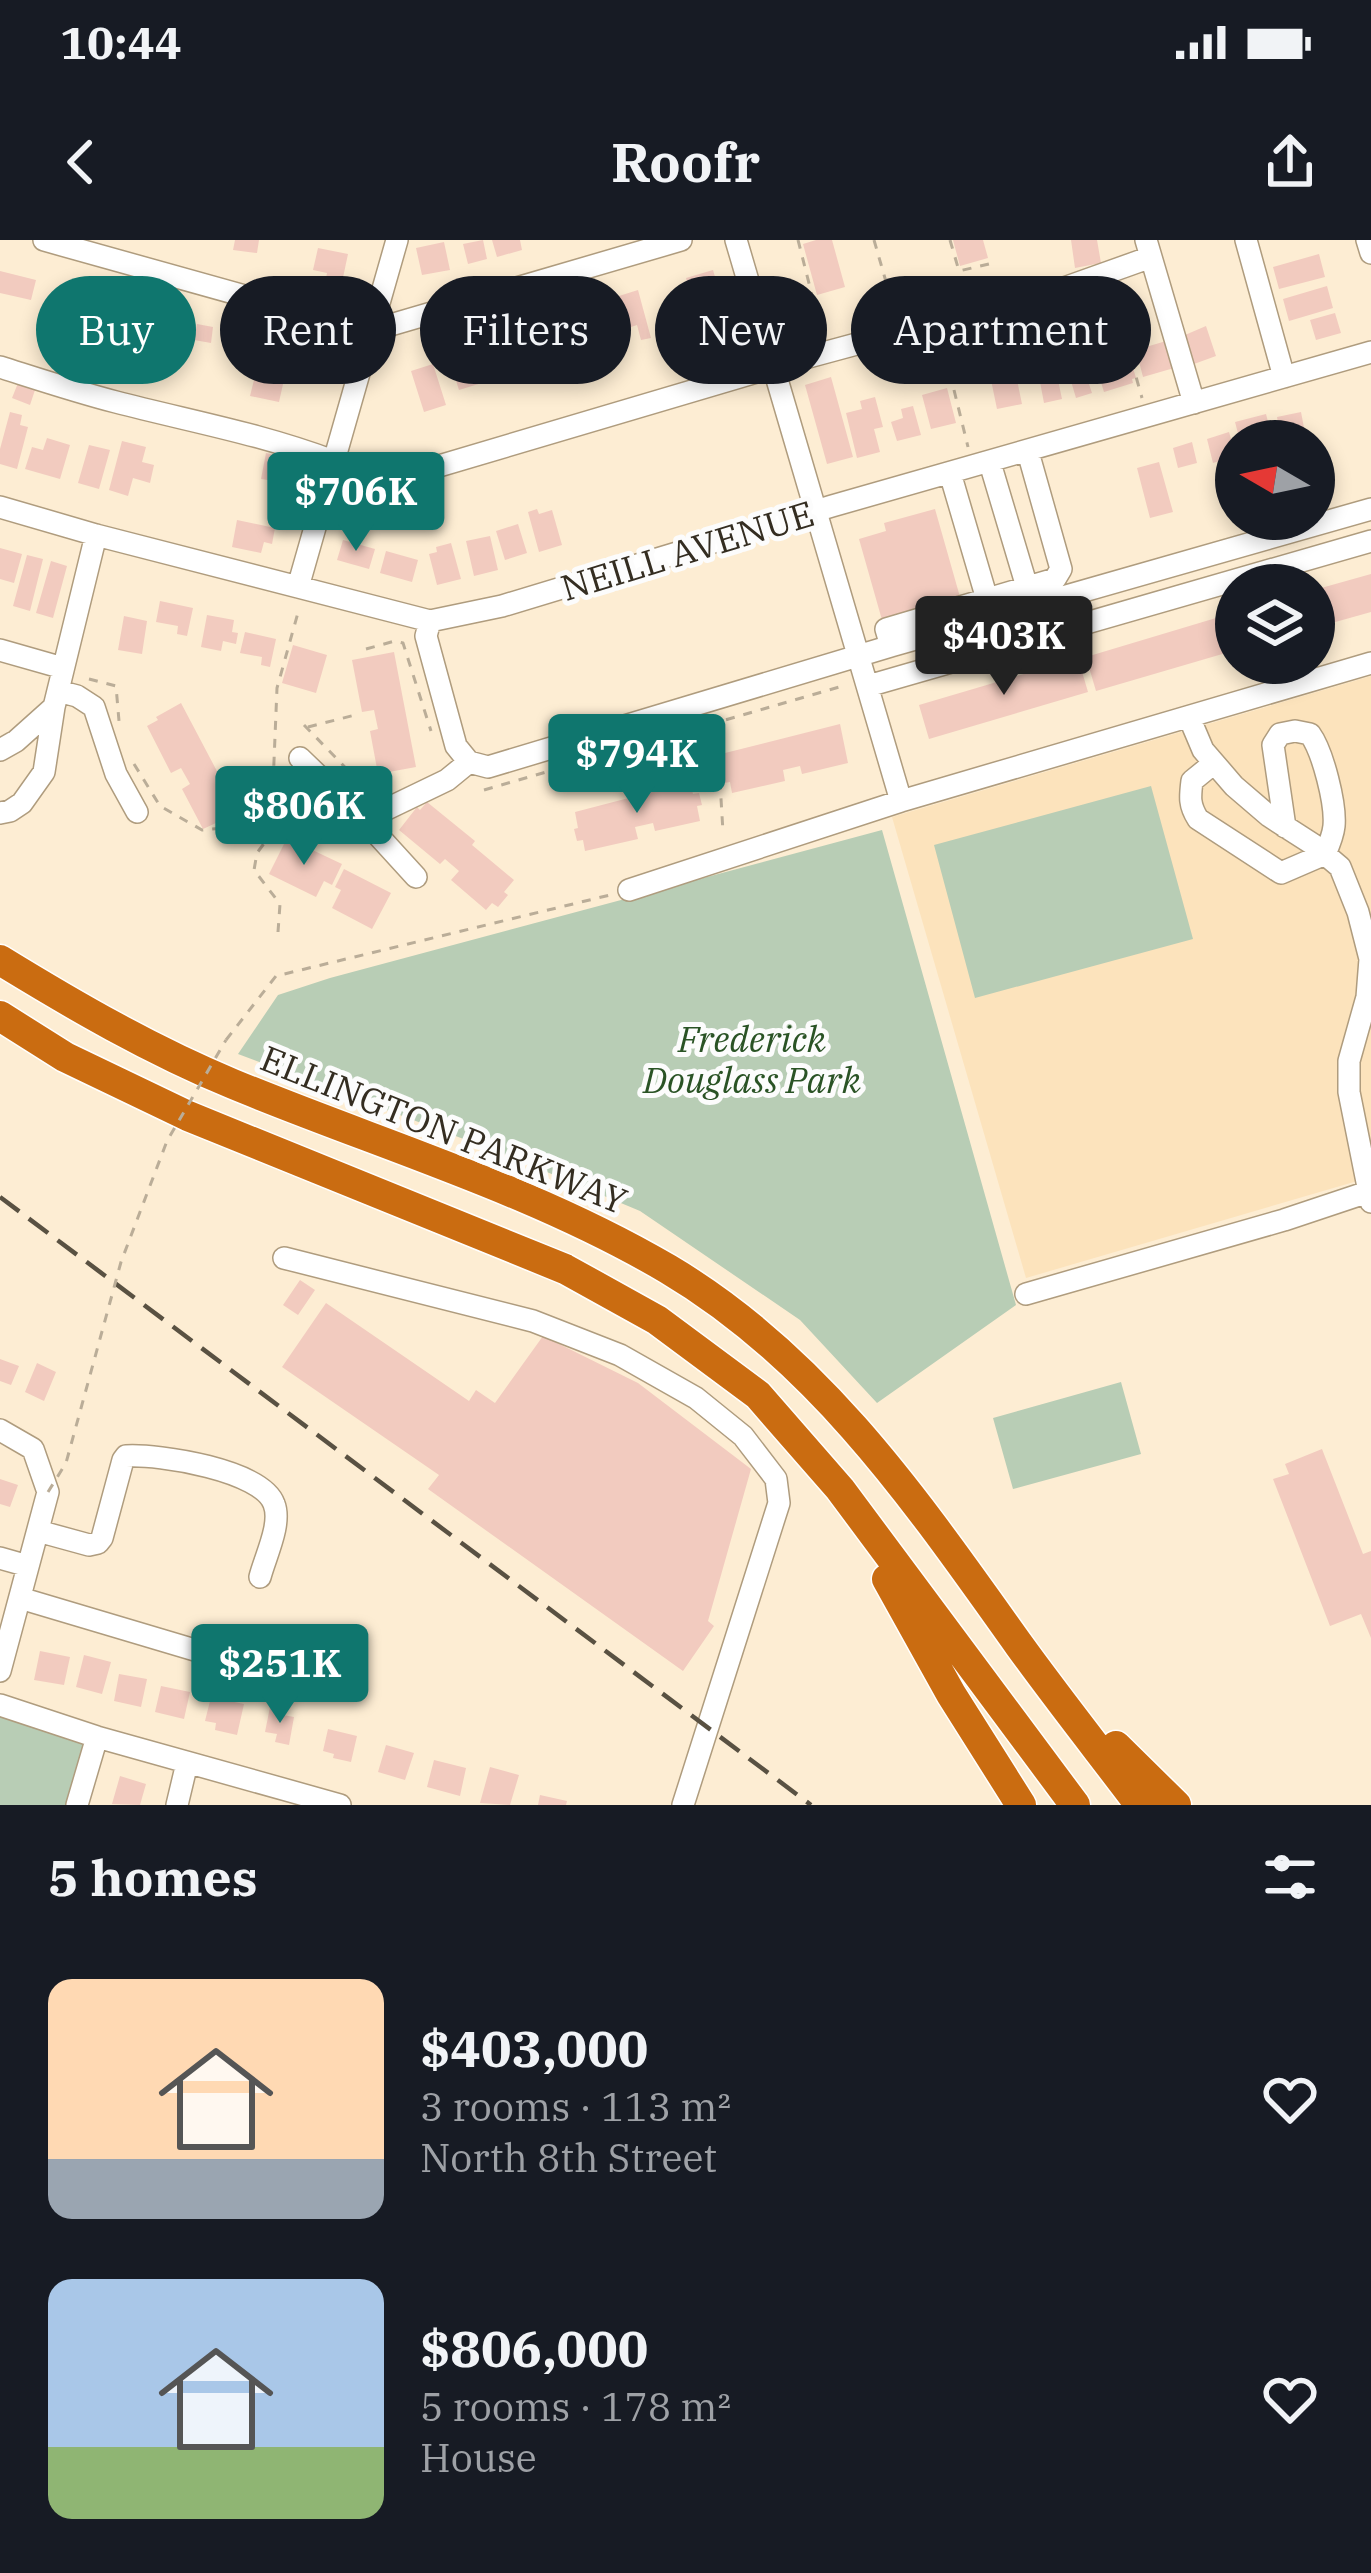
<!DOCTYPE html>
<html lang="en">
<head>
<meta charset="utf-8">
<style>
  body { margin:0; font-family:"IBM Plex Serif",serif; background:#242831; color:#f1f3f6; height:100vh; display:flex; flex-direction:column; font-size:45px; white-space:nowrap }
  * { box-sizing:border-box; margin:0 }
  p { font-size:39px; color:#9ea1a6 }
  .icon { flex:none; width:66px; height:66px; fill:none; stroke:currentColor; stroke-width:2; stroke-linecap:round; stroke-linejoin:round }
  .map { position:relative; height:1565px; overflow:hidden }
  .sheet { display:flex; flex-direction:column; background:#171b24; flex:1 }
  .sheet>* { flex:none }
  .hud { position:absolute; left:36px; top:36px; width:1299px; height:108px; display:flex; gap:24px }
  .needle { width:78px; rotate:279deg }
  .fabs { position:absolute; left:1215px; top:180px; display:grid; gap:24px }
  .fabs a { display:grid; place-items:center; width:120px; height:120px; border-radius:50%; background:#171b24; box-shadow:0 6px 18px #0003; font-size:60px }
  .price { position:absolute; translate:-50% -102px; padding:0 27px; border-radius:12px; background:#0f766e; color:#fff; font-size:39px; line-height:78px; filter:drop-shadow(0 3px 6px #0008) }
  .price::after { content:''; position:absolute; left:50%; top:72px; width:36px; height:27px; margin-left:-18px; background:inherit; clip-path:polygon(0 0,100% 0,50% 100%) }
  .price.active { background:#222; color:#fff }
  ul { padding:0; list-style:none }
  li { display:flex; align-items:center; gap:36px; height:300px; padding:0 48px }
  li span { display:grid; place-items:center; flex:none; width:336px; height:240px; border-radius:24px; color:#555 }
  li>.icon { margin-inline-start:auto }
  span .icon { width:144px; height:144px; fill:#fffc; stroke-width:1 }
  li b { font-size:51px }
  h2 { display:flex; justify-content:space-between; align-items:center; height:144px; padding:0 48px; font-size:51px }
  .pill { padding:0 42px; border-radius:54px; background:#171b24; box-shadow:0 6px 18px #0003; font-size:42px; line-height:108px }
  .pill.active { background:#0f766e; color:#fff }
  .status { display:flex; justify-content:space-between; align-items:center; height:84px; padding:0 60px; background:#171b24; direction:ltr }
  .status svg { height:33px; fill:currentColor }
  header { display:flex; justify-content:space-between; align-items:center; height:156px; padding:0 48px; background:#171b24; font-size:54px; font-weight:700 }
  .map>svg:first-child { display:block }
  .built { fill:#fce3bc }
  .green { fill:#b8cdb5 }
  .building { fill:#f2cbbf }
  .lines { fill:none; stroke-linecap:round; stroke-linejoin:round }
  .minor-casing { stroke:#af9c7e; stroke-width:24 }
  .highway-casing { stroke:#fff; stroke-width:33 }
  .path { stroke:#baad98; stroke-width:3; stroke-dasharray:9 9; stroke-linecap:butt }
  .minor { stroke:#fff; stroke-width:21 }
  .highway { stroke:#ca6c11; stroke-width:30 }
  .rail { stroke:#595142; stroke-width:4.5; stroke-dasharray:24 12; stroke-linecap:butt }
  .path-bridge { stroke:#baad98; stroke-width:3; stroke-dasharray:9 9; stroke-linecap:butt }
  .labels { text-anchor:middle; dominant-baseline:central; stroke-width:10; stroke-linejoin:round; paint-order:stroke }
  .street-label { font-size:36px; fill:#342d21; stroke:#fcfcfc }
  .park-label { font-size:36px; font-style:italic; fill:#2a5325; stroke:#fcfcfc }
</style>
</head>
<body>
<div class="status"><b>10:44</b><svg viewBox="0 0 49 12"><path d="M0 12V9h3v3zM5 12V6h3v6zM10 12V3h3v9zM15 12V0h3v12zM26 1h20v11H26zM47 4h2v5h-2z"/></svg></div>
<header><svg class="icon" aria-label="back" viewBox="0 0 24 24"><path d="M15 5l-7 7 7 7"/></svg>Roofr<svg class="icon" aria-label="share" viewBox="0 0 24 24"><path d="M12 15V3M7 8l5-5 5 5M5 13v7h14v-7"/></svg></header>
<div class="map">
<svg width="1371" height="1565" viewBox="0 0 1371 1565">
  <rect width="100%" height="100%" fill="#fdedd3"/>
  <path class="built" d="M1371 436V937L1026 1038 892 577Z"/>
  <path class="green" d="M1151 546 1193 699 975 758 934 605Z
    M882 590 1016 1065 877 1163 800 1080 640 971 506 915 238 814 278 755 330 738Z
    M1121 1142 1141 1214 1013 1249 993 1178Z
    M0 1468 97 1497 77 1565H0Z"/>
  <path class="building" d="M235 0H259L257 13 233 10Z
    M483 0 487 19 468 24 463 4Z
    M492 0H520L522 10 497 17Z
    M816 0H832L845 47 817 55 803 4Z
    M953 0H983L988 18 960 26Z
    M1071 0H1097L1101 23 1075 28Z
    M444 2 450 30 422 35 416 8Z
    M318 8 348 14 341 47 325 43 327 33 313 30Z
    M1319 14 1325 37 1279 49 1273 27Z
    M713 30 719 50 692 58 686 38Z
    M0 31 36 40 31 60 0 53Z
    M1327 46 1333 68 1289 81 1283 59Z
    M638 50 651 98 641 100 637 85 628 88 619 56Z
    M87 51 115 60 107 89 78 80Z
    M1110 51 1136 138 1132 139 1133 143 1104 152 1076 62Z
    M122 59 141 65 129 104 110 98Z
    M612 61 618 80 594 87 589 67Z
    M146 66 165 71 159 94 165 96 171 73 188 78 181 106 157 99 154 110 135 105Z
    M726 70 731 90 700 99 694 79Z
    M576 71 587 108 564 115 553 78Z
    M1335 73 1341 93 1316 100 1310 80Z
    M544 82 556 123 536 129 523 88Z
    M197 84 213 87 211 103 194 100Z
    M1206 86 1216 116 1194 124 1185 95Z
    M252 93 263 95 256 130 244 127Z
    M998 96 1001 111 988 114 985 98Z
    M734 98 736 106 739 105 743 122 712 130 706 105Z
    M272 99 292 104 279 162 250 156 255 136 263 138Z
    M510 99 516 119 490 127 484 107Z
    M1166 101 1174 128 1143 137 1136 110Z
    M934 103 943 137 917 144 909 110Z
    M1053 116 1062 159 1044 163 1040 142 1031 144 1026 122Z
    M1080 117 1092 153 1076 158 1065 121Z
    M479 123 485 142 459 150 453 131Z
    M433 124 446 165 424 172 411 131Z
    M1016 135 1022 164 997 169 991 140Z
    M831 137 853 217 827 224 805 145Z
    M18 143 35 150 30 165 12 158Z
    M947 148 956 183 931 189 922 155Z
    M875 157 883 187 874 189 880 212 857 218 846 173 862 169 860 161Z
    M913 166 921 195 897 201 891 182 903 178 901 169Z
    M10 172 22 175 20 185 28 187 17 229 0 224V209Z
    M1301 172 1306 198 1281 201 1277 177Z
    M1266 174 1273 201H1240L1235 182Z
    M1229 192 1236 216 1213 223 1207 199Z
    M47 198 70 205 60 239 25 229 32 207 43 210Z
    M122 201 146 207 142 222 154 225 150 243 133 238 128 256 109 250Z
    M1192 202 1197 223 1178 228 1173 208Z
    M89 205 110 210 99 249 78 243Z
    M266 213 291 218 287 243 261 239Z
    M1159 222 1173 272 1150 278 1137 228Z
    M537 269 539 274 552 270 562 305 539 312 528 272Z
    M935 269 960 357 882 380 859 299 886 291 884 283Z
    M237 280 275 288 272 304 264 302 261 313 232 307Z
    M518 284 527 313 505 320 496 291Z
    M490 296 498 330 474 336 466 301Z
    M343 300 375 309 369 329 337 320Z
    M451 303 461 339 437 345 429 314 437 312 436 307Z
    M0 308 22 314 14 343 0 339Z
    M386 311 418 320 412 342 380 333Z
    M27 315 43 319 30 371 13 366Z
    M51 321 67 326 53 378 36 373Z
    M1371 334V372L1314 388V350Z
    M160 361 193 368 187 396 177 394 178 386 156 382Z
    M1236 372V410L1096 451 1086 417Z
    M207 375 234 380 232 392 238 393 236 404 223 401 221 411 201 407Z
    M124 376 147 381 142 414 118 410Z
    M245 392 276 399 270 427 261 425 262 417 240 413Z
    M293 405 327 415 316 453 282 443Z
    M394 412 416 527 378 534 370 491 378 489 374 470 362 472 352 420Z
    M1078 418 1088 452 929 499 919 465Z
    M181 463 238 571 228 575 231 580 218 587 216 583 203 589 182 549 190 544 181 528 171 533 147 486 158 480 156 477Z
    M840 484 848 523 802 534 800 526 783 530 785 541 732 553 730 542 724 543 721 531 725 530 721 514Z
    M690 542 693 554 699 553 702 565 697 566 700 581 655 591 653 583 635 587 638 599 585 611 583 600 577 601 574 589 578 588 575 572Z
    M427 562 475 601 472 605 514 640 504 652 508 655 498 667 492 663 486 670 451 640 459 631 445 619 440 624 399 590 417 567 420 570Z
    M287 598 342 624 332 645 324 641 316 657 269 634Z
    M344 629 391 653 372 689 332 668 341 650 335 647Z
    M300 1040 315 1050 298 1075 283 1065Z
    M326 1063 469 1161 476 1150 495 1163 543 1096 638 1143 751 1229 708 1381 714 1386 683 1431 428 1249 439 1235 282 1127Z
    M0 1119 19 1126 11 1145 0 1141Z
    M37 1123 56 1132 44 1161 25 1152Z
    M1322 1209 1363 1314 1371 1311V1398L1361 1374 1330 1386 1273 1239 1289 1234 1285 1224Z
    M0 1239 18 1245 10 1267 0 1264Z
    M40 1411 70 1417 64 1445 34 1440Z
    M84 1415 111 1422 102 1454 76 1447Z
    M119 1434 147 1439 141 1467 114 1461Z
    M161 1446 190 1452 184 1479 155 1472Z
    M211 1457 244 1464 237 1495 215 1490 216 1483 205 1481Z
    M270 1467 284 1470 283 1475 294 1477 289 1505 275 1502 277 1494 265 1492Z
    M328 1489 357 1496 351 1522 333 1518 334 1514 323 1511Z
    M386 1505 414 1513 405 1540 378 1532Z
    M434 1520 466 1528 460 1556 427 1547Z
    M490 1527 519 1535 510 1565 480 1563Z
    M120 1536 146 1544 140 1565 112 1564Z
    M540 1555 567 1561 566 1565H538Z"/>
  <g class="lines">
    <g class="minor-casing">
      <path id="minor" d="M44 0 370 91 681 0
        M736 0 901 561
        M1146 0 1194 163
        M1246 0 1284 137
        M1367 0 1371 13
        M0 127C38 139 77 152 116 162 189 181 262 194 333 221
        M990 223 1027 347
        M331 229 384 238 412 234 790 122 1067 47 1151 17
        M950 233 987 359
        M0 267 96 295 430 381 502 366 832 266 1371 112
        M298 347 397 0
        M430 381 426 396 456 506 469 522 488 527 891 406 886 389 1055 339 1061 329 1028 212
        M891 406 1371 269
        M0 410 63 428
        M868 446 1371 301
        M58 451 77 456 94 467 116 534 137 572
        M1189 477 1203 510 1234 546 1269 576 1314 605 1340 627 1358 672 1370 719 1367 757 1349 821V852L1371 962
        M0 510 16 501 54 467
        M300 518 364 580 447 540 469 522
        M1214 523 1192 541C1190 557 1189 565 1198 579L1281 633 1325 614C1329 605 1333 596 1334 586 1336 564 1323 512 1310 494L1295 491 1280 494 1273 505 1285 587
        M0 573 10 571 22 563 44 532 54 467 96 295
        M364 580 416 637
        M629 650 901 561 1371 423
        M284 1018 533 1081 620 1115 696 1158 743 1196 776 1239 779 1263 683 1565
        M1026 1054 1284 980 1371 951
        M0 1190 33 1209 48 1252 0 1431
        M38 1291 89 1305 98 1303 102 1298 123 1220 126 1216C159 1214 262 1230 274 1264 282 1284 265 1317 260 1337
        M0 1318 28 1326
        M20 1358 225 1419
        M0 1465 97 1497 340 1565
        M77 1565 97 1497
        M177 1565 187 1523"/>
    </g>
    <g class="highway-casing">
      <path id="highway" d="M0 720C75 766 151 810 233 844 378 904 532 949 668 1029 820 1119 919 1265 1019 1405 1058 1459 1100 1512 1140 1565
        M0 776 65 817 188 876 565 1029 657 1080 758 1155 840 1249 1075 1565
        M887 1339 951 1454 1021 1565
        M1116 1506 1176 1565"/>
    </g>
    <path class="path" d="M798 0 814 63
      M874 0 895 73 898 72
      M950 0 959 31 989 24
      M1112 51 1142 158
      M954 150 968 207
      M366 409 395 401 403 403 431 491
      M89 439 116 446 119 481
      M304 485 373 556
      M308 487 359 474
      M703 489 720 542 723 592
      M134 524 160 566 202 590 223 588 237 579 268 593
      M484 550 846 445
      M278 692 280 664 254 630 257 613 271 594 277 448 299 369
      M226 800 276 736 610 655"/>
    <use href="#minor" class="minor"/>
    <use href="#highway" class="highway"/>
    <path class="rail" d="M0 957 811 1565"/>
    <path class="path-bridge" d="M48 1252 66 1223 121 1022 167 901 226 800"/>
  </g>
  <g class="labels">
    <g class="street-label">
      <text transform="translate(687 310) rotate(-17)">NEILL AVENUE</text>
      <text transform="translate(444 889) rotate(22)">ELLINGTON PARKWAY</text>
    </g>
    <g class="park-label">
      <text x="752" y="798">Frederick<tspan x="752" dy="41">Douglass Park</tspan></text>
    </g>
  </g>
</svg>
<div class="fabs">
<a><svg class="needle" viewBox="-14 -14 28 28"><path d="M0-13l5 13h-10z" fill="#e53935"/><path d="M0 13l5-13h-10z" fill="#9ea1a6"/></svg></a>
<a><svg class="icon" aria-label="layers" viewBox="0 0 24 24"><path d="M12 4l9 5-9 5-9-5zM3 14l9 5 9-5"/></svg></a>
</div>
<b class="price" style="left:356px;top:314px">$706K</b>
<b class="price active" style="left:1004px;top:458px">$403K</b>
<b class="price" style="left:637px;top:576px">$794K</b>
<b class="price" style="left:304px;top:628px">$806K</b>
<b class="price" style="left:280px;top:1486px">$251K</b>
<div class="hud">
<a class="pill active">Buy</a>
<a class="pill">Rent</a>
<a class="pill">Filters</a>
<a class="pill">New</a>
<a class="pill">Apartment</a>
</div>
</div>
<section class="sheet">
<h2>5 homes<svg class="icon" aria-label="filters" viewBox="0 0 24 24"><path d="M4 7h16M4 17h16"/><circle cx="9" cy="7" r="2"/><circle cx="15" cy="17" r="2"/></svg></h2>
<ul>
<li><span style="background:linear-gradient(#ffd9b3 75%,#9aa5b1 0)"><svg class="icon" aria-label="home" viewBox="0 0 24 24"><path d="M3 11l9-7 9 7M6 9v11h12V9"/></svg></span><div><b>$403,000</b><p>3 rooms · 113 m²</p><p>North 8th Street</p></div><svg class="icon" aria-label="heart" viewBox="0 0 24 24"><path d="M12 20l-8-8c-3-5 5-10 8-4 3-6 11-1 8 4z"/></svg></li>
<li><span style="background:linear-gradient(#a9c7e8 70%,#8fb573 0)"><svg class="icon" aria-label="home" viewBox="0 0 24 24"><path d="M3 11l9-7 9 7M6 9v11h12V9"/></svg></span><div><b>$806,000</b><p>5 rooms · 178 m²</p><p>House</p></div><svg class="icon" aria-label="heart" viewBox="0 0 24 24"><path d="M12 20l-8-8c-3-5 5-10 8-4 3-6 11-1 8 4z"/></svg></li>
</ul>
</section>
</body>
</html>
